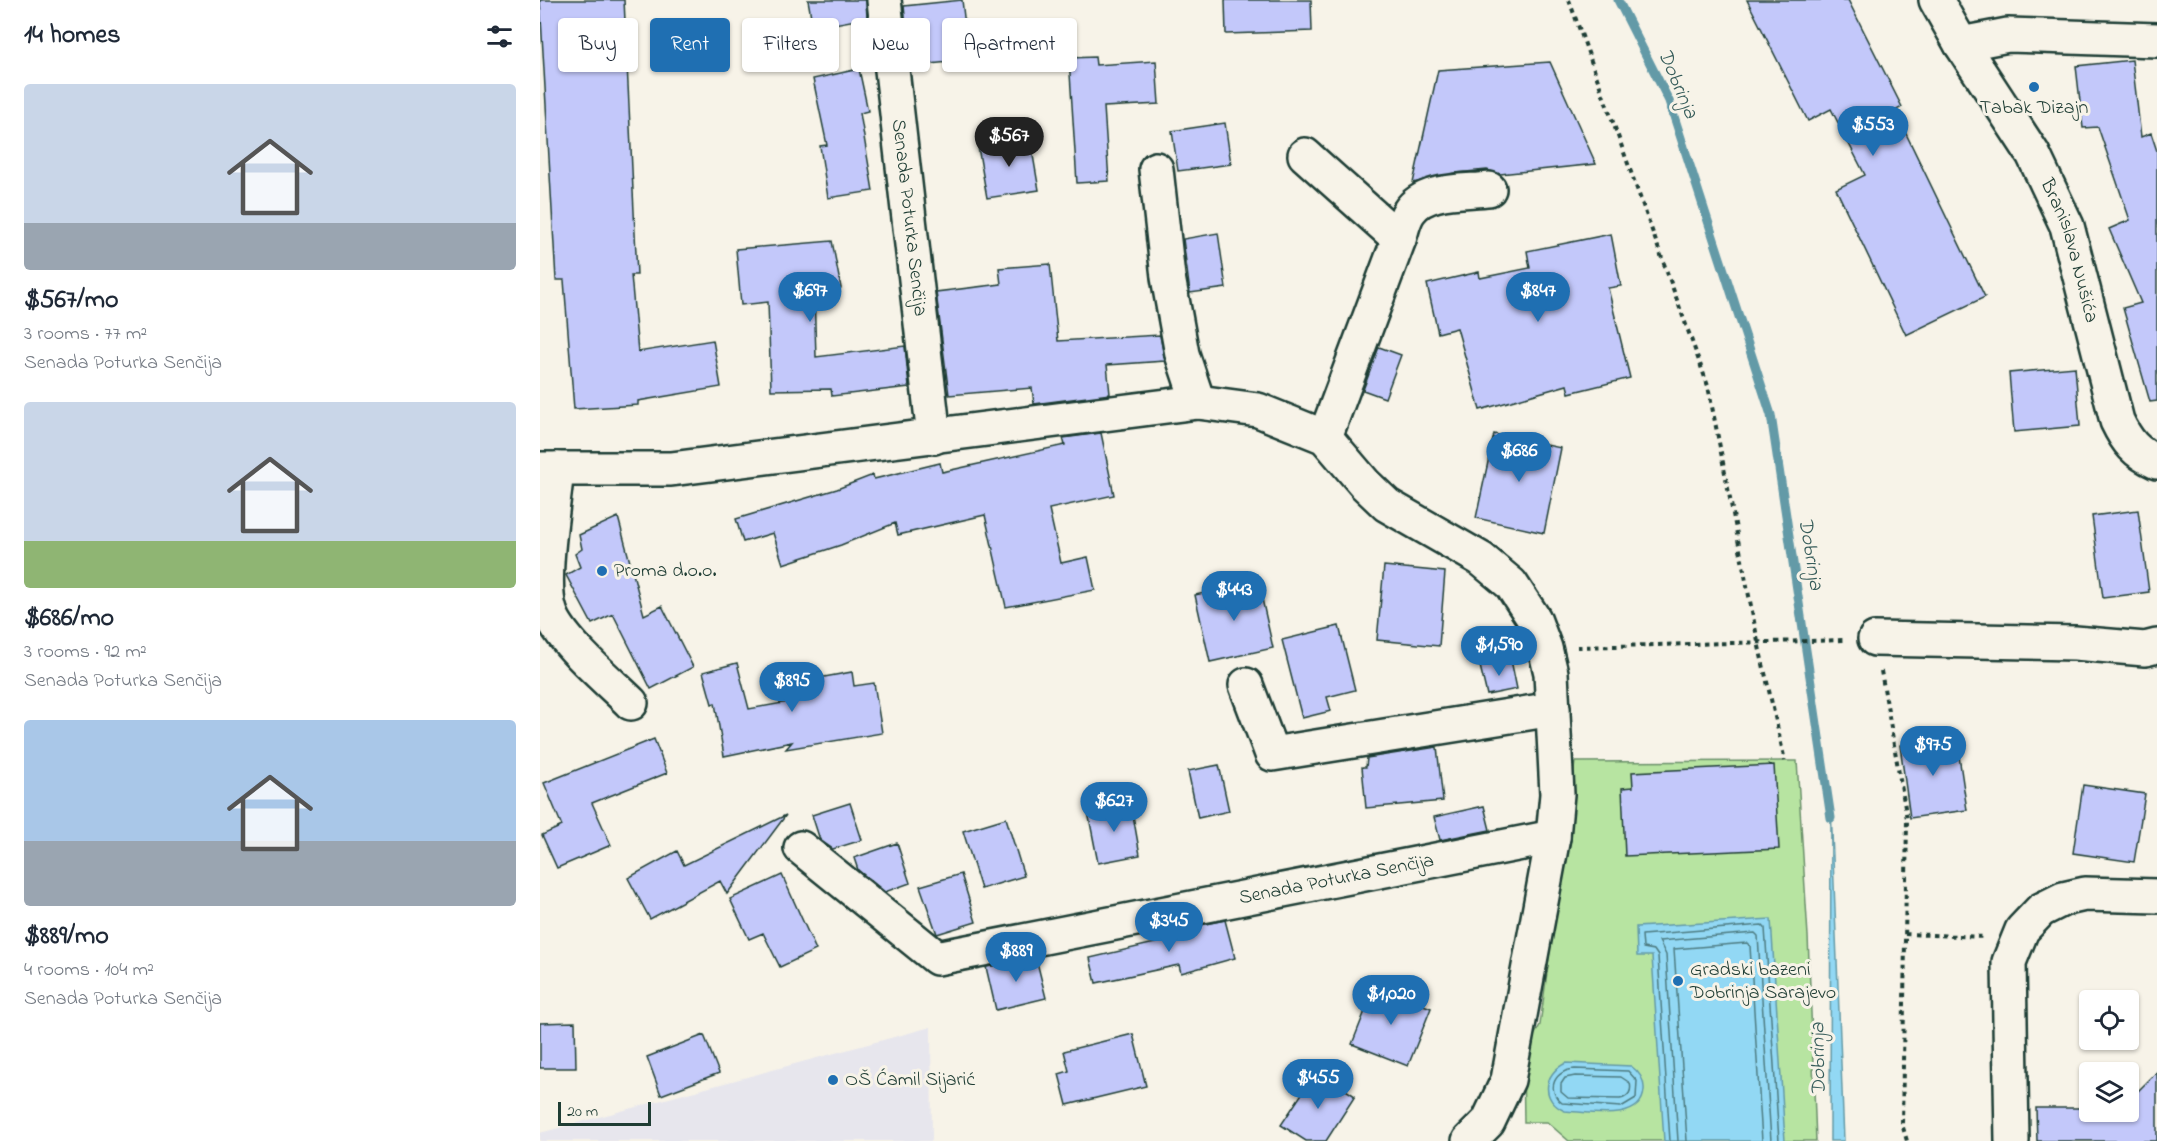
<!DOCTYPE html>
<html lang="en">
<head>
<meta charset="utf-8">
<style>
  body { margin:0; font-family:"Indie Flower",sans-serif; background:#f6f6f7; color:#1f2937; height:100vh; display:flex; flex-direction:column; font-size:22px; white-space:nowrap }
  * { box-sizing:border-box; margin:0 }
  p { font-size:20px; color:#747a83 }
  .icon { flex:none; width:33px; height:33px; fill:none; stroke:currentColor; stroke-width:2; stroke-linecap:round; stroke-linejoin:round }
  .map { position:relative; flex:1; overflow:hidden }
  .drawer { display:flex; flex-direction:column; background:#fff; width:540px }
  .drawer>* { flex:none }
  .top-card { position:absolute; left:18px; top:18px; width:570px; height:54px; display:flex; gap:12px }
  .buttons { position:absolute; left:1539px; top:990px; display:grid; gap:12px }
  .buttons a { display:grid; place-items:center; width:60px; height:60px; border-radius:6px; background:#fff; box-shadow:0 2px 4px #0004; font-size:30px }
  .scale { position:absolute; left:18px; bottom:15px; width:93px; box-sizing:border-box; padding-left:6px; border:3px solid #1f3d34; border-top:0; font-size:16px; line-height:21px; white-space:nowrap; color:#1f3d34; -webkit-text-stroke:4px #f7f3e8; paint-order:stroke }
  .price { position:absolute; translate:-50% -51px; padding:0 14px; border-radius:21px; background:#1f6fb2; color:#fff; font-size:20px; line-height:39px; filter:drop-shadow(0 2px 3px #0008) }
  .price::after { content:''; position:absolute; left:50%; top:36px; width:18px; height:14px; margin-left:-9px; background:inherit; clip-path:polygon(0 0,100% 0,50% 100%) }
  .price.active { background:#222; color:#fff }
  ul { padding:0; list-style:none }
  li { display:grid; align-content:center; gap:12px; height:318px; padding:0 24px }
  li span { display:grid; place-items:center; height:186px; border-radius:6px; color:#555 }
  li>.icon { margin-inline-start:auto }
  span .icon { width:108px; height:108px; fill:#fffc; stroke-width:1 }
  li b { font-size:26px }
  h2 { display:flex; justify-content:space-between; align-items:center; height:72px; padding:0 24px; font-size:26px }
  .pill { padding:0 21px; border-radius:6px; background:#fff; box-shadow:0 2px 4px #0004; font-size:21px; line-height:54px }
  .pill.active { background:#1f6fb2; color:#fff }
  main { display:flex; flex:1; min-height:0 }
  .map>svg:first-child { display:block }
  .built { fill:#e7e6ed }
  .green { fill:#b7e4a1; stroke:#6b906a; stroke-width:1.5 }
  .water { fill:#92d8f4; stroke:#649aa7; stroke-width:1.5 }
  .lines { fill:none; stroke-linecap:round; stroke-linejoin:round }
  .shore { stroke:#4d7b81; stroke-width:1.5 }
  .stream { stroke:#649aa7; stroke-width:9 }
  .building { fill:#c3c8fa; stroke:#1f3d34; stroke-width:1.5 }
  .minor-casing { stroke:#1f3d34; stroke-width:38 }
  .path { stroke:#1f3d34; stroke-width:4; stroke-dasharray:4.5 4.5; stroke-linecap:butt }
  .minor { stroke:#f7f3e8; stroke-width:33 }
  .poi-dot { fill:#1f6fb2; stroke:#f7f3e8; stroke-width:2 }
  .labels { text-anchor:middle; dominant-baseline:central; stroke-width:6; stroke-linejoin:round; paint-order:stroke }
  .poi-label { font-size:20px; fill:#1f3d34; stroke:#f7f3e8; text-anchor:start }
  .street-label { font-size:20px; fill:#1f3d34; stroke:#f7f3e8 }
  .water-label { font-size:21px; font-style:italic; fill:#365c5a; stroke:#f7f3e8 }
</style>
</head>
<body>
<main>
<section class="drawer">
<h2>14 homes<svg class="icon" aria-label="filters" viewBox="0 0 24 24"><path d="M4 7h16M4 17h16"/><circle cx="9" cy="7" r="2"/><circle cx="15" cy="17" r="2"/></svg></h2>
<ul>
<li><span style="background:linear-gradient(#c9d6e8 75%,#9aa5b1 0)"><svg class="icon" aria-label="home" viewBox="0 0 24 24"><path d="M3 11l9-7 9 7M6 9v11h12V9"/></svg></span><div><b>$567/mo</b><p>3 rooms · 77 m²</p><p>Senada Poturka Senčija</p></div></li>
<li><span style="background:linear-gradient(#c9d6e8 75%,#8fb573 0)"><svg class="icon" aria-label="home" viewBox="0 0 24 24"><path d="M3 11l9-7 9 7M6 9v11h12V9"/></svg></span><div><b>$686/mo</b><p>3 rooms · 92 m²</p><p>Senada Poturka Senčija</p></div></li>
<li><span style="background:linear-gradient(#a9c7e8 65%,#9aa5b1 0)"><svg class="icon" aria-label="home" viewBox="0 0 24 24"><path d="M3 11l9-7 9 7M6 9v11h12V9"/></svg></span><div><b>$889/mo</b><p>4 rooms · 104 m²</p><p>Senada Poturka Senčija</p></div></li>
</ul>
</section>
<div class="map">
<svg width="1617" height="1141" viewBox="0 0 1617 1141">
  <rect width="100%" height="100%" fill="#f7f3e8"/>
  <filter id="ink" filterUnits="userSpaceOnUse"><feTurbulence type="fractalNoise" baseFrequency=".0167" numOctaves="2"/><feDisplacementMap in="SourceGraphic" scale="12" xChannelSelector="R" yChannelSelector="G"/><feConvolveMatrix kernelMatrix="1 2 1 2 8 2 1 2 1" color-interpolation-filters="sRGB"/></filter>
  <g filter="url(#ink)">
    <path class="built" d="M391 1027 392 1141H0V1133Z"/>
    <path class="green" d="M1257 761 1268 936 1276 1141H1029L1007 1122H984L983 1056 1000 1025 1035 762Z"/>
    <path class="water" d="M1291 806 1304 1141H1290Z
      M1231 919 1245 1141H1124L1112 956H1097L1096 927Z
      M1026 1063 1091 1066C1099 1072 1105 1079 1104 1090 1102 1124 1048 1112 1025 1111 1001 1101 1002 1074 1026 1063Z"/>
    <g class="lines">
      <path class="shore" d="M1035 1069 1088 1071 1097 1081 1096 1098 1081 1107 1022 1103C1005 1089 1015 1070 1035 1069Z
        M1035 1076 1081 1077 1090 1083C1092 1091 1089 1097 1080 1099L1028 1098 1021 1092V1084L1025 1078Z
        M1130 1141 1118 956 1114 950 1103 948 1102 935 1222 925 1225 928 1239 1141
        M1138 1141 1126 955 1119 941 1215 933 1218 936 1231 1141
        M1147 1141 1134 949 1207 943 1210 946 1222 1141"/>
      <path class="stream" d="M1078 0 1129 101 1231 415 1291 818"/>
    </g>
    <path class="building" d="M0 0H84L97 275H91L98 352 173 340 181 387 98 401V405L34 409 24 280H16Z
      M268 0H326L327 18 273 28Z
      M422 0 429 60 370 66 364 6Z
      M685 0H771L772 31 686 34Z
      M1207 0H1308L1362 107 1355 111 1445 297 1366 335 1296 189 1325 175 1291 109 1268 121Z
      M555 57 556 65 616 61 619 104 564 107 569 181 537 183 529 58Z
      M1592 60 1601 137 1611 133 1617 151V401L1610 402 1583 308 1601 303 1569 229 1590 220 1558 127 1543 128 1536 66Z
      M1010 62 1056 164 960 174 947 170 915 173 873 183 898 70Z
      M319 69 328 111 320 113 333 191 288 198 280 146 287 145 273 79Z
      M685 123 691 164 638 171 632 131Z
      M490 138 499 190 447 198 438 147Z
      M678 233 686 288 650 293 643 239Z
      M1071 234 1081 286 1068 288 1090 378 1029 393 1027 385 940 410 917 328 898 333 887 284 939 272 940 278 990 268 987 251Z
      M292 241 301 288 274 293 276 357 365 346 369 387 292 396 291 389 231 390 228 302 201 305 196 249Z
      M510 264 518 341 620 335 625 361 567 365 570 394 494 404 492 388 409 395 396 292 461 284 459 268Z
      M839 347 861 355 845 398 823 390Z
      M1535 367 1540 426 1474 432 1469 373Z
      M561 433 574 495 509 509 521 563 548 557 555 590 466 607 445 515 358 535 355 523 301 545 243 564 233 533 203 542 196 519 297 489 333 475 334 479 400 463 402 472 525 445 523 438Z
      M954 434 1021 448 1004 533 936 518Z
      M1598 510 1609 592 1563 598 1552 516Z
      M78 517 104 615 122 606 153 667 111 689 73 614 52 624 26 575 40 567 35 554 42 549 39 535Z
      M844 566 905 572 899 646 837 640Z
      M718 581 733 648 670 662 655 595Z
      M799 626 815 690 787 697 791 711 762 718 742 640Z
      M971 660 977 689 947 695 940 666Z
      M197 663 209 709 276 697 273 679 312 672 314 686 334 683 342 733 246 749 252 742 184 756 175 703 172 704 163 672Z
      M1416 736 1427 810 1370 818 1360 745Z
      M114 739 127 773 52 803 71 845 17 868 2 835 22 826 4 783Z
      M897 747 903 801 826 808 822 767H826L827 758Z
      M679 765 689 811 658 818 648 771Z
      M1234 765 1239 849 1085 856 1082 788 1093 787 1092 772Z
      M1543 785 1605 794 1594 862 1533 853Z
      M310 803 322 840 293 849 280 840 272 815Z
      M591 804 600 855 558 863 548 812Z
      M944 806 950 830 900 840 894 817Z
      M246 815 187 894 180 881 110 919 88 878 137 851 144 865Z
      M466 818 484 876 441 889 423 831Z
      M357 843 370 883 345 892 318 870 314 858Z
      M421 874 436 922 397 934 380 886Z
      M242 875 276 950 240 967 223 933 209 939 190 899Z
      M685 920 695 958 641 973 639 965 556 983 550 958 632 939 630 931Z
      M496 958 506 998 456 1010 446 967Z
      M835 986 891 1008 868 1066 812 1044Z
      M35 1022 36 1068H0V1023Z
      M593 1034 606 1086 527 1105 519 1074 529 1071 524 1051Z
      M164 1035 179 1073 121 1095 107 1057Z
      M777 1071 815 1096 786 1141H766L741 1125Z
      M1617 1072V1141H1497L1496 1108H1550V1112H1588V1101Z"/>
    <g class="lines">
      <g class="minor-casing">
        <g id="minor">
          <path id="s1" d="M344 0 394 437"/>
          <path id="s2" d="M1396 0 1421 44 1493 154 1527 226 1577 421C1587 442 1596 453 1617 462"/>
          <path d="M1421 44 1468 35 1617 40"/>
          <path d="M765 155 859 239 785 437"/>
          <path d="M616 169 628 277 642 354 658 402"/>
          <path d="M859 239C862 230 864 219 869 212 884 188 925 192 949 189"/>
          <path d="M0 469H131L658 402 718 410 785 437 825 484 847 505 941 559 971 584 994 619 1005 648 1011 673 1017 794 1013 837 968 1080 948 1122 929 1141"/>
          <path d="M17 469C14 503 0 581 10 611 18 639 70 682 91 703"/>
          <path d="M1335 639 1535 643 1605 649 1617 646"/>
          <path d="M706 685 732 754 1013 709"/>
          <path id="s3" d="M261 848 397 958 1013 837"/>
          <path d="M1472 1141 1469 962 1482 930 1501 910 1523 899 1545 894 1617 896"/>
        </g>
      </g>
      <path class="path" d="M1029 0 1168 386 1218 642 1245 761
        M1037 647 1306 640
        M1341 671 1367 819 1362 1124 1367 1141
        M1365 934 1445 937"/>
      <use href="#minor" class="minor"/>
    </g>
  </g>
  <g class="poi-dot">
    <circle cx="1494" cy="87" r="6"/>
    <circle cx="62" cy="571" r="6"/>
    <circle cx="1138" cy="981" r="6"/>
    <circle cx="293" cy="1080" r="6"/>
  </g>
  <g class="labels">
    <g class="poi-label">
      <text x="1494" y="108" text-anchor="middle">Tabak Dizajn</text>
      <text x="74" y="571">Proma d.o.o.</text>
      <text x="1150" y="970">Gradski bazeni<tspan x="1150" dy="23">Dobrinja Sarajevo</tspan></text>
      <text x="305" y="1080">OŠ Ćamil Sijarić</text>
    </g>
    <g class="street-label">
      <text stroke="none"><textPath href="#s1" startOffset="219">Senada Poturka Senčija</textPath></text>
      <text stroke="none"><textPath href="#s2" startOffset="286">Branislava Nušića</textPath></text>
      <text stroke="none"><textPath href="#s3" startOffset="582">Senada Poturka Senčija</textPath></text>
    </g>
    <g class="water-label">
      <text transform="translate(1137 84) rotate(67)">Dobrinja</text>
      <text transform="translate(1270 554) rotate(81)">Dobrinja</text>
      <text transform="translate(1279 1059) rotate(-91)">Dobrinja</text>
    </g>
  </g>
</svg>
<div class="buttons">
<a><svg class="icon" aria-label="locate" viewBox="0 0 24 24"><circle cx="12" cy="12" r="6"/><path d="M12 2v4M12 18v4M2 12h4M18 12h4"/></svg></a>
<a><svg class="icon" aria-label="layers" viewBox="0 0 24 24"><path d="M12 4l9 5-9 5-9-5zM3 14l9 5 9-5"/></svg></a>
</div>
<div class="scale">20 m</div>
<b class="price" style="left:1333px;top:157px">$553</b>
<b class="price active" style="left:469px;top:168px">$567</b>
<b class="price" style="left:270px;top:323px">$697</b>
<b class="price" style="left:998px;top:323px">$847</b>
<b class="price" style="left:979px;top:483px">$686</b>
<b class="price" style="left:694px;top:622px">$443</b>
<b class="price" style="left:959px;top:677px">$1,590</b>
<b class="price" style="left:252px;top:713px">$895</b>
<b class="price" style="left:1393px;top:777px">$975</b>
<b class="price" style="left:574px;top:833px">$627</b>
<b class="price" style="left:629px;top:953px">$345</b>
<b class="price" style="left:476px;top:983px">$889</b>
<b class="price" style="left:851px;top:1026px">$1,020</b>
<b class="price" style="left:778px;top:1110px">$455</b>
<div class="top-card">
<a class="pill">Buy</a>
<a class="pill active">Rent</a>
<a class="pill">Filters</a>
<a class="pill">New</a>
<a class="pill">Apartment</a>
</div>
</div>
</main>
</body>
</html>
